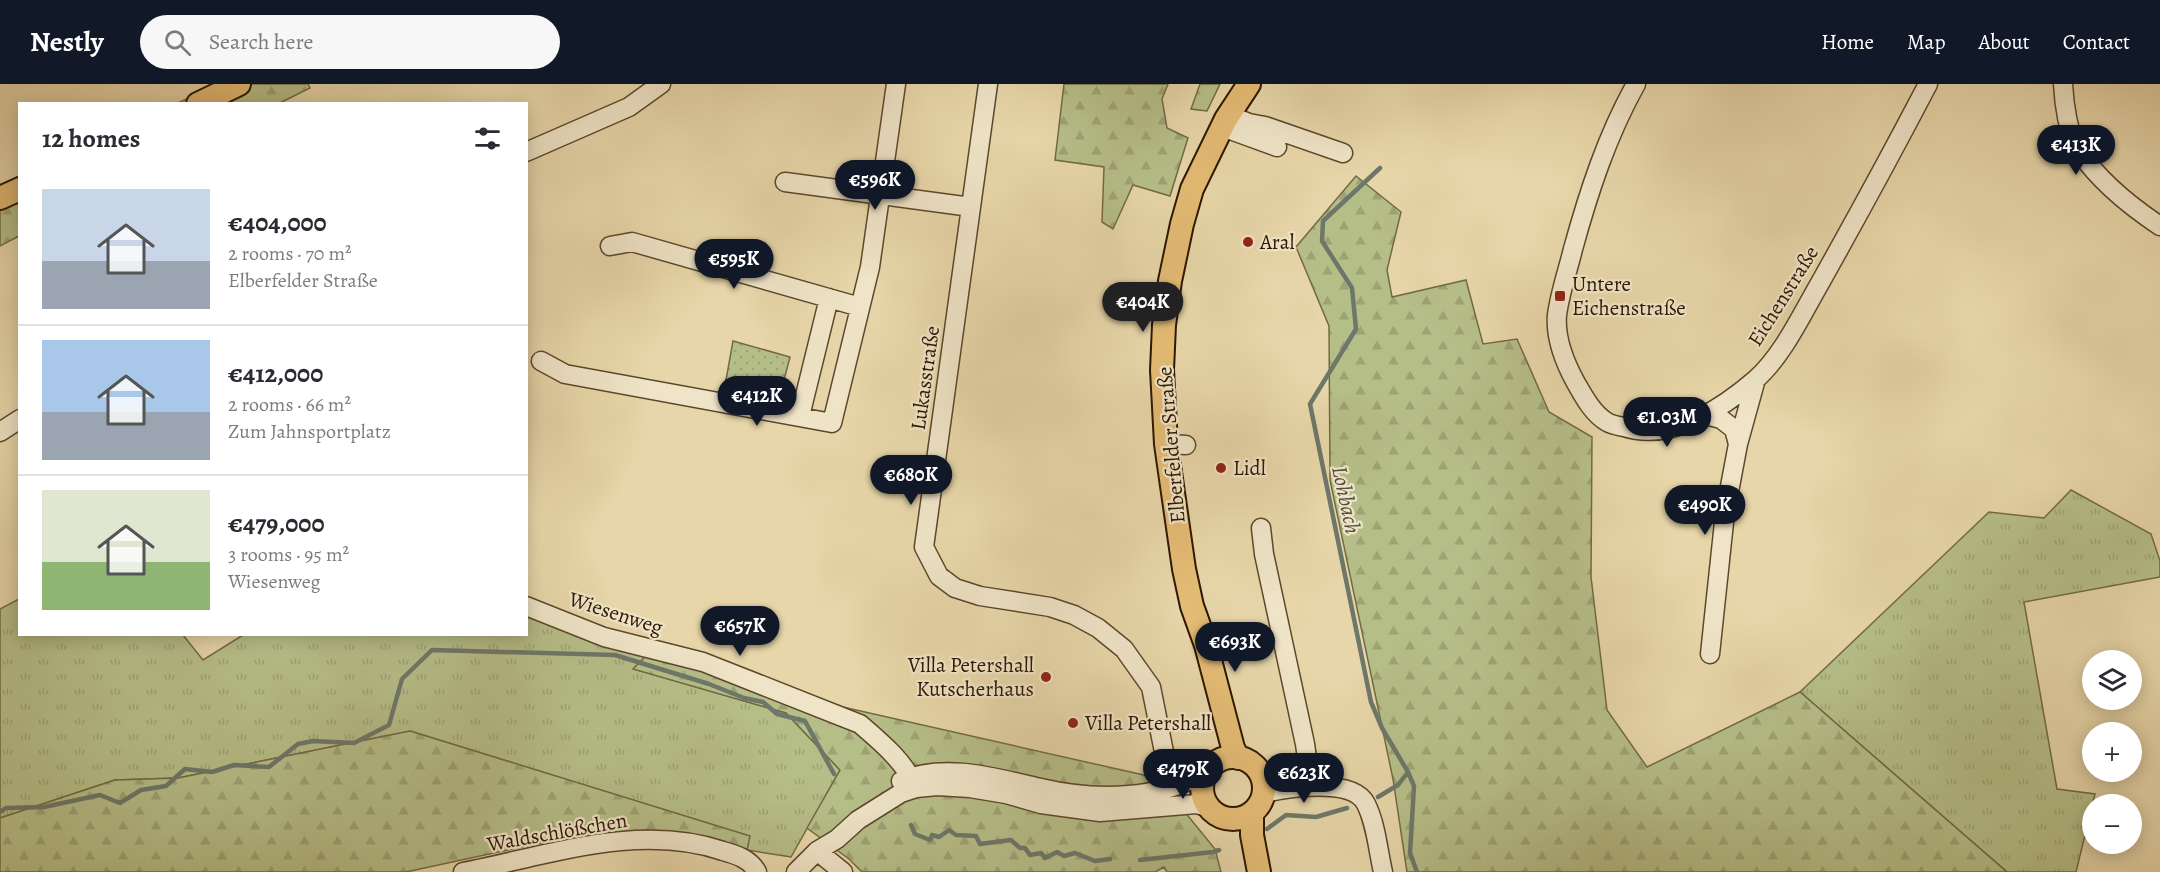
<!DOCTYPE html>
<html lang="en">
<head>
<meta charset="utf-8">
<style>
  body { margin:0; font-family:Alegreya,serif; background:#f7f7f7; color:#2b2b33; height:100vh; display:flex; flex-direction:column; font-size:22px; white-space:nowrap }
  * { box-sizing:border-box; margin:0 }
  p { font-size:20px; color:#7c7c81 }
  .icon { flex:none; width:33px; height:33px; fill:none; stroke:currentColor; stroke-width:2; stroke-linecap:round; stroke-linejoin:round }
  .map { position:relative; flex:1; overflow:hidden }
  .sheet { position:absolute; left:18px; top:18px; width:510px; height:534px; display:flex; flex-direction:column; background:#fff; border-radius:0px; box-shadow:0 3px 15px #0003 }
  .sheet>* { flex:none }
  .buttons { position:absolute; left:2082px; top:566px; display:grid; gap:12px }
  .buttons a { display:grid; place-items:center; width:60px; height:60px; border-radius:50%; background:#fff; box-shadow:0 3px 15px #0003; font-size:30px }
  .price { position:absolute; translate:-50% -51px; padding:0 14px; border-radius:21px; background:#111827; color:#fff; font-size:20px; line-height:39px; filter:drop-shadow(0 2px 3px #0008) }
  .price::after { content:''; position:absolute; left:50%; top:36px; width:18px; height:14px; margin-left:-9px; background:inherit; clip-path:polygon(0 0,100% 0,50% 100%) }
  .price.current { background:#222; color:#fff }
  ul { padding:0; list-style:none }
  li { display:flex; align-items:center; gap:18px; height:150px; padding:0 24px }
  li+li { border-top:2px solid #e1e1e2 }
  li span { display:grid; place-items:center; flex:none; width:168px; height:120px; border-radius:0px; color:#555 }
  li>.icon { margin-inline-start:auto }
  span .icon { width:72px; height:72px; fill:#fffc; stroke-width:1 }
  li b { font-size:26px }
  h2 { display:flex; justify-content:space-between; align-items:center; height:72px; padding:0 24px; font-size:26px }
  header { display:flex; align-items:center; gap:36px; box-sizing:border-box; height:84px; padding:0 30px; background:#111827; color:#fff }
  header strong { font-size:28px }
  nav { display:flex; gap:33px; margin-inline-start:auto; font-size:21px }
  .search { width:420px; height:54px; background:#f7f7f7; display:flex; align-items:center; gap:15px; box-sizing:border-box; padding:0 21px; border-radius:33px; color:#7c7c81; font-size:22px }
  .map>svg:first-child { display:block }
  .grass { fill:url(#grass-tufts); stroke:#726a44; stroke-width:1.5 }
  .forest { fill:url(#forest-firs); stroke:#726a44; stroke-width:1.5 }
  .park { fill:url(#park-dots); stroke:#726a44; stroke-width:1.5 }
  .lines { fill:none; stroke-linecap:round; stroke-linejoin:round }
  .stream { stroke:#6d776a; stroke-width:4.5 }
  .minor-casing { stroke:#5c472b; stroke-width:21 }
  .major-casing { stroke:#2d1701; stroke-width:26 }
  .minor { stroke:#efe4c7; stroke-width:18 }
  .major { stroke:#e4bb74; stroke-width:22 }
  .poi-dot { fill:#8f2418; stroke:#efe4c7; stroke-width:2 }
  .labels { text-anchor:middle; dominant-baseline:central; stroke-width:4.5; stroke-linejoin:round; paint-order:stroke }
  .poi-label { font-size:21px; fill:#2d1701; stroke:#efe4c7; text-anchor:start }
  .street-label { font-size:21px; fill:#2d1701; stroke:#efe4c7 }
  .water-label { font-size:22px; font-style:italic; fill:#524f3e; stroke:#efe4c7 }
</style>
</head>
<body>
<header>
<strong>Nestly</strong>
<div class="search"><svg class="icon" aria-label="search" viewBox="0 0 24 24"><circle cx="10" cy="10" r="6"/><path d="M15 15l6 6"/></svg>Search here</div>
<nav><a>Home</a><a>Map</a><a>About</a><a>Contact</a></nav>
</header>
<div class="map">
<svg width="2160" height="788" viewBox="0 0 2160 788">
  <defs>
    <pattern id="grass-tufts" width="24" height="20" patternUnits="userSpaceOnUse" patternTransform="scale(1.5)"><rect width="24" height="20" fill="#b6be88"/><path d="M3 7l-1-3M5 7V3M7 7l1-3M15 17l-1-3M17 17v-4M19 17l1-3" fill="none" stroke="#9da374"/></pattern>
    <pattern id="forest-firs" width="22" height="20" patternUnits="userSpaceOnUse" patternTransform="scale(1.5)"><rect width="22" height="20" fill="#b6be88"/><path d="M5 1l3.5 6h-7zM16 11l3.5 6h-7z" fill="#9da374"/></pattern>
    <pattern id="park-dots" width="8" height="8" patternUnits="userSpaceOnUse" patternTransform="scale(1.5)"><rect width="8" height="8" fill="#b6be88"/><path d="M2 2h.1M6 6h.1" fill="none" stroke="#9da374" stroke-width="1.8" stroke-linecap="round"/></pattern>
  </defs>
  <rect width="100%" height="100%" fill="#e7d6a9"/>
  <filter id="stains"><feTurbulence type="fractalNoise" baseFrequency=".00333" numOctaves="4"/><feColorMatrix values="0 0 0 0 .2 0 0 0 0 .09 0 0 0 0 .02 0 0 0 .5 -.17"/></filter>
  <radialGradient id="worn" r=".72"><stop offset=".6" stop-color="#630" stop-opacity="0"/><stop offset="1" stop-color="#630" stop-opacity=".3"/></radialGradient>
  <path class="grass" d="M2071 406 2151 450 2160 477V493L2024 518 2057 705 2095 710 2076 788H2007L1800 608 1989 428 2044 434Z
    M19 515 20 550 183 551 203 576 243 551 526 550 527 530 649 569 634 585 786 629 840 686 791 773 747 766 749 752 410 647 178 694 115 696 0 734V525Z"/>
  <path class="forest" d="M218 0H308L310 4 280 19 176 20Z
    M1064 0H1168L1162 15 1167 44 1188 54 1170 112 1133 101 1113 145 1102 138 1104 83 1055 76Z
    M1200 0H1220L1207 27 1191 25Z
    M19 92V152L0 162V101Z
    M1356 92 1401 128 1387 186 1392 213 1466 196 1483 260 1517 255 1549 328 1592 353 1591 493 1607 626 1647 683 1800 608 2007 788H1407L1393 695 1330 396 1329 242 1296 163Z
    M649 569 794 612 1157 694 1215 765 1221 788H1167L1164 783 1155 788H862L849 775 807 744 840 686 786 629 633 585Z
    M410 647 750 752 747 766 680 749 648 746 559 755 406 788H0V734L115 696 178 694Z"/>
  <path class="park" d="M733 257 790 273 778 319 724 307Z"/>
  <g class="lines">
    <path class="stream" d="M1380 84 1323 137 1322 157 1352 204 1356 245 1310 320 1371 618 1382 644 1408 688 1414 702 1410 769 1417 788
      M1378 713 1398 701 1408 688
      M0 728 6 724 44 723 100 711 120 719 141 706 166 702 185 685 212 688 234 681 269 683 298 660 313 657 354 659 389 641 402 595 432 566 615 571 709 600 744 614 763 618 777 630 805 637 834 690
      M911 741 915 750 930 756 932 751 939 753 949 746 956 751 976 752 980 760 1011 756 1020 764H1025L1030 771 1041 769 1045 774 1057 768 1064 772 1075 769 1095 777 1110 775
      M1267 745 1286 731 1316 733 1347 724
      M1140 776 1213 768 1219 766"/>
    <g class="minor-casing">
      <path id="minor" d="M988 0 924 463 939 492 955 504 980 512 1050 523 1074 531 1098 544 1124 565 1151 603 1171 703
        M1636 0C1607 52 1589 107 1573 165 1568 186 1560 208 1557 231 1555 254 1565 279 1576 299 1584 313 1593 330 1607 338 1612 341 1619 342 1624 343 1671 358 1720 326 1755 296 1782 273 1802 230 1820 199 1857 133 1893 67 1928 0
        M2063 0C2064 19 2068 51 2079 67 2099 97 2130 122 2160 142
        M1229 31 1249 39 1265 42 1343 69
        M1222 43 1277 63
        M526 68 629 23 661 0
        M785 98 971 123
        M610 162 632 158 860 223
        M541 277 565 290 832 339 870 183 896 0
        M1706 331 1721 335 1734 345 1738 360 1725 429 1710 570
        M800 332 829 214
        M0 348 20 335
        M1166 360 1186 361
        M1738 360 1756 295
        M1261 444 1264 470 1305 660 1311 702
        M526 522 604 553 703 578 860 640C881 658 905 678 916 704
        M901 697C944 678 997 694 1041 704 1091 716 1162 717 1206 687
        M1264 709C1287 704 1353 693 1366 720 1376 740 1378 766 1383 788
        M817 767 843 788
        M463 788C547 772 639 738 723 767 737 771 750 775 757 788
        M796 788 817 767 837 755 858 736 901 709 916 704 937 702 970 704 1006 710 1041 720 1100 728 1185 721 1196 720 1208 723"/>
    </g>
    <g class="major-casing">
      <path id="major" d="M198 20 239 0
        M0 114 20 105
        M1202 704a31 31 0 1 1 62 0a31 31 0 1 1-62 0Z
        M1238 674 1233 664 1206 561 1192 522 1184 485 1166 360 1162 286 1164 241 1170 197 1182 140 1192 105 1226 35 1249 0
        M1252 729V751L1259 788"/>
    </g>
    <use href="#minor" class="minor"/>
    <use href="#major" class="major"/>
  </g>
  <g class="poi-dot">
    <circle cx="1248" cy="158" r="6"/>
    <rect x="1554" y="206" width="12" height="12" rx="3"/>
    <circle cx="1221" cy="384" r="6"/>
    <circle cx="1046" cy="593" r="6"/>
    <circle cx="1073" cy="639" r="6"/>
  </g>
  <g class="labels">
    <g class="poi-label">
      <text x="1260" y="158">Aral</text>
      <text x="1572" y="200">Untere<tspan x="1572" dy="24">Eichenstraße</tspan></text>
      <text x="1233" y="384">Lidl</text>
      <text x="1034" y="581" text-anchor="end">Villa Petershall<tspan x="1034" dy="24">Kutscherhaus</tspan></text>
      <text x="1085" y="639">Villa Petershall</text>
    </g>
    <g class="street-label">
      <text transform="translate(1783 212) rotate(-58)">Eichenstraße</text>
      <text transform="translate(925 294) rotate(-82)">Lukasstraße</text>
      <text transform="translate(1171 361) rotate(-95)">Elberfelder Straße</text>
      <text transform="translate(616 529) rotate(18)">Wiesenweg</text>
      <text transform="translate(557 748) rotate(-10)">Waldschlößchen</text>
    </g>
    <g class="water-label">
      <text transform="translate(1346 416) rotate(78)">Lohbach</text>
    </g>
  </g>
  <rect width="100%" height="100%" filter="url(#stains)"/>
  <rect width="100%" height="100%" fill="url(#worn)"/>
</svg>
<div class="buttons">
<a><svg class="icon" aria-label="layers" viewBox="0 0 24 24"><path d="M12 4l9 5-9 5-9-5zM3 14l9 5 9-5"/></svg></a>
<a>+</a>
<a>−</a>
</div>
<b class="price" style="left:2076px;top:92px">€413K</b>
<b class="price" style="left:875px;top:127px">€596K</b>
<b class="price" style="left:734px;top:206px">€595K</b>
<b class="price current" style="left:1143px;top:249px">€404K</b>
<b class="price" style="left:757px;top:343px">€412K</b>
<b class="price" style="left:1667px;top:364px">€1.03M</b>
<b class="price" style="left:911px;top:422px">€680K</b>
<b class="price" style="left:1705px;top:452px">€490K</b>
<b class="price" style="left:740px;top:573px">€657K</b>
<b class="price" style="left:1235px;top:589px">€693K</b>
<b class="price" style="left:1183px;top:716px">€479K</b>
<b class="price" style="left:1304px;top:720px">€623K</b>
<section class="sheet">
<h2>12 homes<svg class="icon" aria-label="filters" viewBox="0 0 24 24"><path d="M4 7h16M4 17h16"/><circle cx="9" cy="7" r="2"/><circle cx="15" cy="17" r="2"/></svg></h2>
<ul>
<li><span style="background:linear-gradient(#c9d6e8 60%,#9aa5b1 0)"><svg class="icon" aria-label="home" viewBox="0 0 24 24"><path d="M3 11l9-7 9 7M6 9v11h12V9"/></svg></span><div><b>€404,000</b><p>2 rooms · 70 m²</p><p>Elberfelder Straße</p></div></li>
<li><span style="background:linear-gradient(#a9c7e8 60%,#9aa5b1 0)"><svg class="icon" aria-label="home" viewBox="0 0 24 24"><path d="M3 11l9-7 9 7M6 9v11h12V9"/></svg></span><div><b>€412,000</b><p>2 rooms · 66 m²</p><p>Zum Jahnsportplatz</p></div></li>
<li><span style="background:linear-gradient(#dfe7d0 60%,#8fb573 0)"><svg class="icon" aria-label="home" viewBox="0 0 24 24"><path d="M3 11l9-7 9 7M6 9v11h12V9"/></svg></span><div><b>€479,000</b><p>3 rooms · 95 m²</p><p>Wiesenweg</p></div></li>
</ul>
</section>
</div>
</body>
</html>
